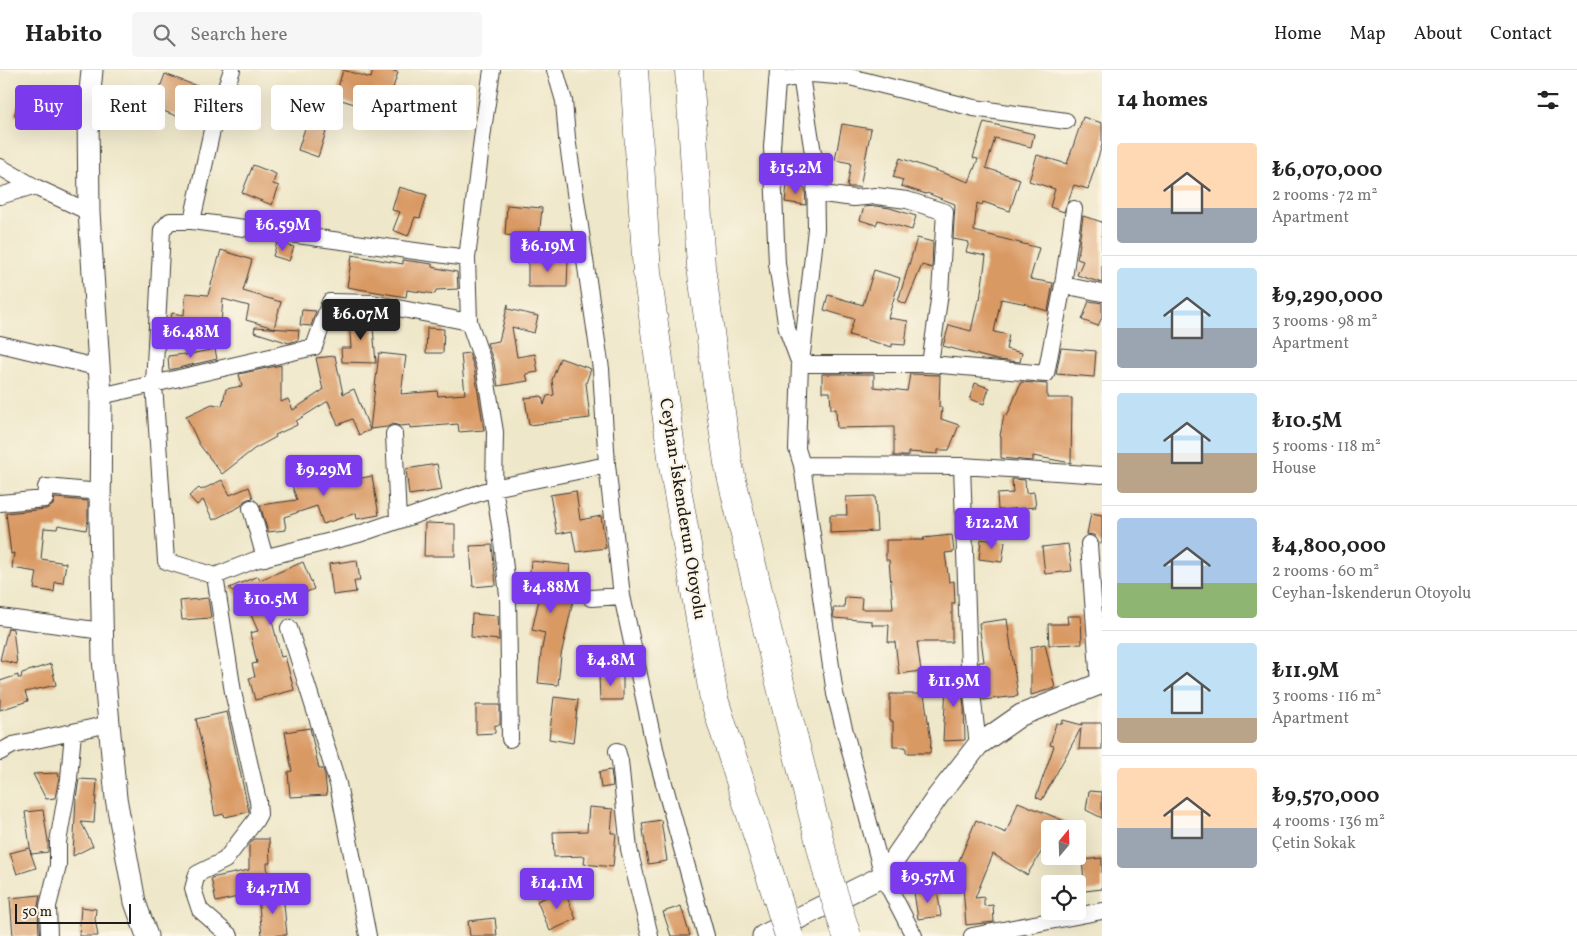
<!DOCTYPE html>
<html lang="en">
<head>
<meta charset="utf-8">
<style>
  body { margin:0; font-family:Vollkorn,serif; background:#f6f6f6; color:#222; height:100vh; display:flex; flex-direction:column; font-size:19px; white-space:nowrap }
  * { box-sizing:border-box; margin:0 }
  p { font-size:16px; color:#767676 }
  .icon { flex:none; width:28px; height:28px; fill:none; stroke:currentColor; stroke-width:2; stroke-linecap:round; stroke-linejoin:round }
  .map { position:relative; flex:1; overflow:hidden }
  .drawer { display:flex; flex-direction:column; background:#fff; width:475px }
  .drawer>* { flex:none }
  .guide { position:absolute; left:15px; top:15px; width:475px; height:45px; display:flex; gap:10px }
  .needle { width:32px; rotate:19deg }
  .buttons { position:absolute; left:1041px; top:750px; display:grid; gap:10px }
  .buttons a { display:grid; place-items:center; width:45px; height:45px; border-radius:5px; background:#fff; box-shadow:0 5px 20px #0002; font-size:25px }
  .scale { position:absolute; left:15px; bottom:12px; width:116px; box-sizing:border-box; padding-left:5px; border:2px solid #1c1c1c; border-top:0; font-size:14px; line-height:18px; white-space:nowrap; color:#1c1c1c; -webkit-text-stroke:4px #fcf5e5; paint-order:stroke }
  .price { position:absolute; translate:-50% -42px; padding:0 11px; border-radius:5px; background:#7c3aed; color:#fff; font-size:16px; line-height:32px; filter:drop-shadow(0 1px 2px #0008) }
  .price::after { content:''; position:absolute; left:50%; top:30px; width:15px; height:11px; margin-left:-8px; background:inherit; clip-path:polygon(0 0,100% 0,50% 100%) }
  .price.current { background:#222; color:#fff }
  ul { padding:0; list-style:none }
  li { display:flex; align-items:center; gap:15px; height:125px; padding:0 15px }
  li+li { border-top:1px solid #e0e0e0 }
  li span { display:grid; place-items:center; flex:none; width:140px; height:100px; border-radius:5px; color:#555 }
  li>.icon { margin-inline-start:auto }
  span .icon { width:60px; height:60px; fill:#fffc; stroke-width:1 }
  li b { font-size:21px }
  h2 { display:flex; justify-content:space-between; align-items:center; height:60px; padding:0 15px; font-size:21px }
  .pill { padding:0 18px; border-radius:5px; background:#fff; box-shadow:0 5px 20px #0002; font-size:18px; line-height:45px }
  .pill.current { background:#7c3aed; color:#fff }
  header { display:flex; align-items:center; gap:30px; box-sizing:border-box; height:70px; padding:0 25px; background:#fff; border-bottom:1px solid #e0e0e0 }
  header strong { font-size:24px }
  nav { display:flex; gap:28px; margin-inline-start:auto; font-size:18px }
  .search { width:350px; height:45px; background:#f6f6f6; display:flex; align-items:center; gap:12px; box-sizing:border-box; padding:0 18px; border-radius:5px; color:#767676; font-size:19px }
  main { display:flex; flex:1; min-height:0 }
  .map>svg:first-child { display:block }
  .building { fill:#d99963 }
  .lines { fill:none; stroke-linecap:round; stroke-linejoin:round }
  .minor-casing { stroke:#3c3a36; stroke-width:18 }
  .tertiary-casing { stroke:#3c3a36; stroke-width:23 }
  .motorway-casing { stroke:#3c3a36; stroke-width:29 }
  .minor { stroke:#fff; stroke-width:16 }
  .tertiary { stroke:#fff; stroke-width:21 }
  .motorway { stroke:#fff; stroke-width:28 }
  .motorway-bridge-casing { stroke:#3c3a36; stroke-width:29; stroke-linecap:butt }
  .motorway-bridge { stroke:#fff; stroke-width:28 }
  .labels { text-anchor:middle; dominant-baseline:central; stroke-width:4.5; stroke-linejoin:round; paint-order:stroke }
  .street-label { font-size:18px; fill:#1c1c1c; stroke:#fcf5e5 }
</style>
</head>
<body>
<header>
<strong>Habito</strong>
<div class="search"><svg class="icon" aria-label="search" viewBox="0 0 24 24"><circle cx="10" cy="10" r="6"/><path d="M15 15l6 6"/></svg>Search here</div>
<nav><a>Home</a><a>Map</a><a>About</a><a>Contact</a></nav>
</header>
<main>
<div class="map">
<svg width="1102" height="866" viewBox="0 0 1102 866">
  <rect width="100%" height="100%" fill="#fcf5e5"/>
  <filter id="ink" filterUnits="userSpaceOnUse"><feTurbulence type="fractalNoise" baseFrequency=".02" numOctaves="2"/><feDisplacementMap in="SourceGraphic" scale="10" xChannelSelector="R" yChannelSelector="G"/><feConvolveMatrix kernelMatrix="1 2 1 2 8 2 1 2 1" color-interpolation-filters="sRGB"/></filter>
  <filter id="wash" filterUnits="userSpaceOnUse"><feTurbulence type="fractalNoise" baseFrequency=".0096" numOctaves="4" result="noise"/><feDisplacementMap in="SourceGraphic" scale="20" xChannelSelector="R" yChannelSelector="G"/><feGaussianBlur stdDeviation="1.12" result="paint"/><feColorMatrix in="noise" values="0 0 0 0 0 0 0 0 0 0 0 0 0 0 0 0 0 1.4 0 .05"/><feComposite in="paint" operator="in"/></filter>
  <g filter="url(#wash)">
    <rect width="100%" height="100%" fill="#eee7c9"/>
    <g id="blocks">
      <path class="building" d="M343 0 371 8 373 0H390L398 2 393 18 400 20 393 46 335 28Z
        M165 4 199 17 187 50 153 37Z
        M22 16 54 24 46 55 14 46Z
        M1083 47 1102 53V75L1088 119 1074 115 1064 142 1050 137 1055 119 1029 111 1037 85 1067 94Z
        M984 52 1034 64 1031 77 995 68 986 98 1020 109 1010 141 983 132 982 135 977 133 974 161 1039 178 1030 209 1053 213 1048 241 1027 235V234L1001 229 994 262 1009 265 1006 279 1022 283 1020 292 997 290 943 276 949 255 971 261 978 230H980L986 186 966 182 969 172 953 169 955 134 927 123 926 124 901 116 903 110 893 107 900 88 969 112 978 89 973 88Z
        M842 54 871 59 860 117H847L851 93 835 90Z
        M306 55 326 62 318 87 298 80Z
        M253 95 276 104 273 114 279 116 272 135 242 123Z
        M787 115 805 118 806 135 785 132Z
        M399 117 427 125 420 148 415 147 408 166 393 160 400 142 392 140Z
        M507 135 542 138 539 168 505 165Z
        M876 136 890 138 916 146 912 160 878 150 876 155 860 150 864 137Z
        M1083 146 1102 152V213L1077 205 1083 191 1077 189 1080 174H1079Z
        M917 168 933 172 932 198 922 195 906 234 898 231Z
        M277 173 294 177 289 191 273 186Z
        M221 180 252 190 243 221 281 232 274 258 246 250 249 236 223 229 221 253 184 251 182 261 169 259 172 243 184 245 186 223 208 225Z
        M352 185 403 194V190L432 194V197L457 202 458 219 436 220 435 224 407 220 406 227 347 217Z
        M568 189 567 217H528V190Z
        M874 200 900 208 888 248 908 251 905 275 892 274V277L849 265 854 249 824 240 828 225 863 235Z
        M1089 231 1102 233V247L1098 256 1082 250Z
        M508 234V239L538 246 534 263 512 257 517 287 535 284 538 302 526 304 528 311 498 316 494 293 487 273 499 271Z
        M302 240 316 241 311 256 300 255Z
        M372 245 376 293 342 292 341 278H351L349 247Z
        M255 257 299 260 298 270 289 273 254 262Z
        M427 258 444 259 443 283H426Z
        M1061 278 1096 281 1094 307 1056 304Z
        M215 279 217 289 169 300 168 286 185 284V285Z
        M379 283 406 286 401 324 437 321 438 326 465 324 461 284 469 283 474 297 484 360 459 362 458 354 410 358V355L400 356 393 354 387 357 370 359Z
        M335 286 343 324 354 319 370 360 359 365 352 349 338 355 328 331 296 351 297 355 275 365 276 367 254 379 222 404 199 374 186 346 212 334 222 336 226 319 242 316 239 304 281 295V332L288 329 293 340 323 320 316 288Z
        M560 288 591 299 586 313 590 348 529 355 525 328 542 326 544 335 547 326 554 325 552 310Z
        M822 304H874V317L907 321 910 304 940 305 939 337H942L941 349 959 355 949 380H938V384L908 382V386H894V357L837 358 836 339H831L830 322H822Z
        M1021 312 1047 314V328H1072L1071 393 1033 386V391L1001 388V366H1000L1004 345 1007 346Z
        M975 313 989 318 984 334 970 329Z
        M307 394 310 403 343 397 346 411 372 406 379 445 357 449 356 443 323 454 317 436 284 447 286 460 268 462 260 435 297 430 287 401Z
        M437 394 442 420 409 425 406 399Z
        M1012 409 1025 410 1026 423 1034 422 1036 437 998 440 997 424 1013 423Z
        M222 410 230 425 249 417 253 428 248 429 244 431 241 436 213 450 203 430 197 435 189 426 199 418 201 420Z
        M576 421 580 450 601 446 606 478 576 482 572 461 557 464 550 425Z
        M875 426 877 461 830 463V445H847L846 427Z
        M55 428 88 431V450L86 460 58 455 57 459 44 458 41 489 66 493 63 513 55 512 54 522 34 519 37 502 12 498 14 483 11 484 6 443 46 439 53 435Z
        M1091 443 1102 445V473H1099L1094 465 1087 464Z
        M425 453 455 454V486H424Z
        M952 465 954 482 945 483 949 512 954 511 955 533H952V572H917L921 601 899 604 895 572H888L889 555H872V551L834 548 833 538H844L845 527 862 528 861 539H893L889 490H886V470H924L923 468Z
        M981 469 1005 472 1002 492 979 489Z
        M1068 474 1072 501 1045 504 1042 477Z
        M492 475 496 515 473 517 470 476Z
        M357 490 360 511H354L356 522 333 525 329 494Z
        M531 491 570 495 567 522H575L561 585 558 615 538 613 541 583 545 563 532 560 540 525 528 524Z
        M303 492 314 519 271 537 276 549 272 551 281 587 285 586 294 620 255 630 249 608 255 607 252 594 257 593 250 563 258 561 245 531 229 518 258 506 260 510Z
        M208 528 211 548 182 550 180 531Z
        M472 544 498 546 499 570 471 567Z
        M1067 546H1081L1082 574 1049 575 1048 554H1068Z
        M1007 549 1018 626 983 630 979 592H984L979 553Z
        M8 558 13 559 17 594 0 590Z
        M1045 574 1055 618 1031 625V577Z
        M51 594 56 615 25 622 28 631 0 640V611L18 605V608H21L22 603Z
        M947 598 959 599 964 638 965 670 943 671Z
        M623 604V630H600L599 605Z
        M890 624H924L931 671 930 683H906V677H893V651H890Z
        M554 627 578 630 573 673 549 669Z
        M476 635H500V655H495V663L476 664Z
        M227 642 249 742 225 747 224 744 215 746 210 719 211 718 196 649Z
        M1063 650 1082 655V653H1102V679H1079L1081 658 1042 730 1036 727 1054 676 1050 675 1056 653 1062 654Z
        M310 658 319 699H323L325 706 327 725 290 727 288 702 292 701 285 662Z
        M611 700 613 716 601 718 599 702Z
        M58 703 59 708 55 728 46 729 33 704Z
        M79 709 97 710 94 753 81 752 93 776 73 786 76 728Z
        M1089 721 1102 722V748L1086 740Z
        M1018 732 1084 759H1050V768L1027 805 993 784 975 828 984 827V836L993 835 994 852 966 855 963 817 950 812 976 750 1006 763Z
        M589 737 613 739 611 763H616L613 797 584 794 585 786 554 787 553 762 587 761Z
        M43 740 48 771V782L31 784 25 742Z
        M661 750 667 791 648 794 642 753Z
        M254 769H269L270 793H267L268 820 216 832 211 808 249 800V775Z
        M29 778 36 798 17 804 10 783Z
        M1102 788V819L1085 821 1082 790Z
        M937 819 941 846 918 849 914 822Z
        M564 820 576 849 550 861 537 831Z
        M283 824 287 865 262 866 258 827Z
        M40 825 38 836 39 866H13L10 828Z
        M681 836 690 866H671L663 842Z
        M81 837 96 839 95 849 98 866H79Z
        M495 848 497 866H470L468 851Z"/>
    </g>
  </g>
  <g filter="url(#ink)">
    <use href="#blocks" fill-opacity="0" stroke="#3c3a36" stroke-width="1"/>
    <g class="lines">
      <g class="minor-casing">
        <path id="minor" d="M492 0 484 53 467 188 469 252 484 295 495 362 494 418 501 462 508 526 510 669
          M555 0 564 31 567 68 601 299 607 395 622 526 657 688 706 866
          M778 0 772 77 777 194 787 259 800 294H930L1046 304 1063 215 1074 139
          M801 6 815 96 816 159 802 284 800 294 797 379 802 395 835 624 883 806 914 866
          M777 11 811 4 850 7 974 38 1066 51
          M0 97 33 116 89 142
          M815 123 854 128 876 126 907 130 945 142 940 223 930 294
          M0 126 33 116
          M192 151 214 51 232 0
          M467 188 192 151H170L162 160 154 314 166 491 215 506 255 490 359 464 494 418 607 395
          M1063 215 1102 223
          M0 274 100 298
          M101 326 314 277 330 232 372 233 469 252
          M394 364 398 450
          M802 395 962 396 1102 405
          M962 396 969 597 978 675
          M0 433 45 429 46 417 100 422
          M251 438 265 488
          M1089 474 1099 614
          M215 506 233 622 258 731 259 744 255 751 225 790 197 804 193 819 200 840 230 866
          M591 528 622 526
          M0 547 102 561
          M289 558 338 714 368 866
          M617 681 620 691 629 779 650 866
          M0 682 13 675 109 654
          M49 866 48 836 58 796V772L69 709 73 662
          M972 866 1102 841"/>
      </g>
      <g class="tertiary-casing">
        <path id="tertiary" d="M92 0 88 43 89 142 101 326 100 451 103 589 116 728 135 832 147 866
          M763 866 883 806 938 726 978 675 1021 645 1102 613"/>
      </g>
      <g class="motorway-casing">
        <path id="motorway" d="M634 0 647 202 674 401 714 629 777 827
          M689 0 701 197 728 393 778 605 829 809"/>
      </g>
      <use href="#minor" class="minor"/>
      <use href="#tertiary" class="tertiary"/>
      <use href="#motorway" class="motorway"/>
      <g class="motorway-bridge-casing">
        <path id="motorway-bridge" d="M829 809 847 866
          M777 827 789 866"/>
      </g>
      <use href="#motorway-bridge" class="motorway-bridge"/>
    </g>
  </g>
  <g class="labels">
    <g class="street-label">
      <text transform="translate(682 439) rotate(81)">Ceyhan-İskenderun Otoyolu</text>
    </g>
  </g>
</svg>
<div class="buttons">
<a><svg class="needle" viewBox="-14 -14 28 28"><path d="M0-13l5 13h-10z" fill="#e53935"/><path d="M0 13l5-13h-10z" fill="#767676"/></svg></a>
<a><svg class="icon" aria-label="locate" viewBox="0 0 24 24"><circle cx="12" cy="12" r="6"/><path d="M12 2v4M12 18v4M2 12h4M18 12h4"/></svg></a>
</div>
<div class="scale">50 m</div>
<b class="price" style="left:796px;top:125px">₺15.2M</b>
<b class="price" style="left:283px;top:182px">₺6.59M</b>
<b class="price" style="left:548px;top:203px">₺6.19M</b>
<b class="price current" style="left:361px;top:271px">₺6.07M</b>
<b class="price" style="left:191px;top:289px">₺6.48M</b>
<b class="price" style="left:324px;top:427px">₺9.29M</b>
<b class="price" style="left:992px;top:480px">₺12.2M</b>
<b class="price" style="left:551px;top:544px">₺4.88M</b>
<b class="price" style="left:271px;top:556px">₺10.5M</b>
<b class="price" style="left:611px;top:617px">₺4.8M</b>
<b class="price" style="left:954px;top:638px">₺11.9M</b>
<b class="price" style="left:928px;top:834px">₺9.57M</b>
<b class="price" style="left:557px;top:840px">₺14.1M</b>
<b class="price" style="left:273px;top:845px">₺4.71M</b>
<div class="guide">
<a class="pill current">Buy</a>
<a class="pill">Rent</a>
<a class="pill">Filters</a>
<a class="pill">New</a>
<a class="pill">Apartment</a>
</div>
</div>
<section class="drawer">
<h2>14 homes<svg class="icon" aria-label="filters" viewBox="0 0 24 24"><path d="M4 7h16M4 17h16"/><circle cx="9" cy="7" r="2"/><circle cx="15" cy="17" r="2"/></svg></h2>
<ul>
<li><span style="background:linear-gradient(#ffd9b3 65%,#9aa5b1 0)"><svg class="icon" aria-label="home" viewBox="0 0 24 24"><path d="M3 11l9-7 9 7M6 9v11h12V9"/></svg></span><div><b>₺6,070,000</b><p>2 rooms · 72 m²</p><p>Apartment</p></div></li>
<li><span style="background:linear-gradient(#bfe0f5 60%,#9aa5b1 0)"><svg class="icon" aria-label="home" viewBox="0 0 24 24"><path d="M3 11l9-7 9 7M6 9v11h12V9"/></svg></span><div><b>₺9,290,000</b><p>3 rooms · 98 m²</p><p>Apartment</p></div></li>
<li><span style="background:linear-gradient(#bfe0f5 60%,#b9a48a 0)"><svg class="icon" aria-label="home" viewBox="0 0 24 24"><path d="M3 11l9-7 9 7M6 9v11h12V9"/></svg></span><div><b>₺10.5M</b><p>5 rooms · 118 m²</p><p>House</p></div></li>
<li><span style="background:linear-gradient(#a9c7e8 65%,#8fb573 0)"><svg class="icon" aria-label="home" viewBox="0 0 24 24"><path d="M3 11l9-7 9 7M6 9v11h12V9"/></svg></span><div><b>₺4,800,000</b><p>2 rooms · 60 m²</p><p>Ceyhan-İskenderun Otoyolu</p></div></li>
<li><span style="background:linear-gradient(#bfe0f5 75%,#b9a48a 0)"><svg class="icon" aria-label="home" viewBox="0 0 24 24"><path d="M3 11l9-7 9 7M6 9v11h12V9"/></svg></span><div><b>₺11.9M</b><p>3 rooms · 116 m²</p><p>Apartment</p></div></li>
<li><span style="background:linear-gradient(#ffd9b3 60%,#9aa5b1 0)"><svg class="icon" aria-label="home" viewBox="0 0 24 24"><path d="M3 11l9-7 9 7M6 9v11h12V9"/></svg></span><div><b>₺9,570,000</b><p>4 rooms · 136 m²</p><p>Çetin Sokak</p></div></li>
</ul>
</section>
</main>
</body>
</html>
